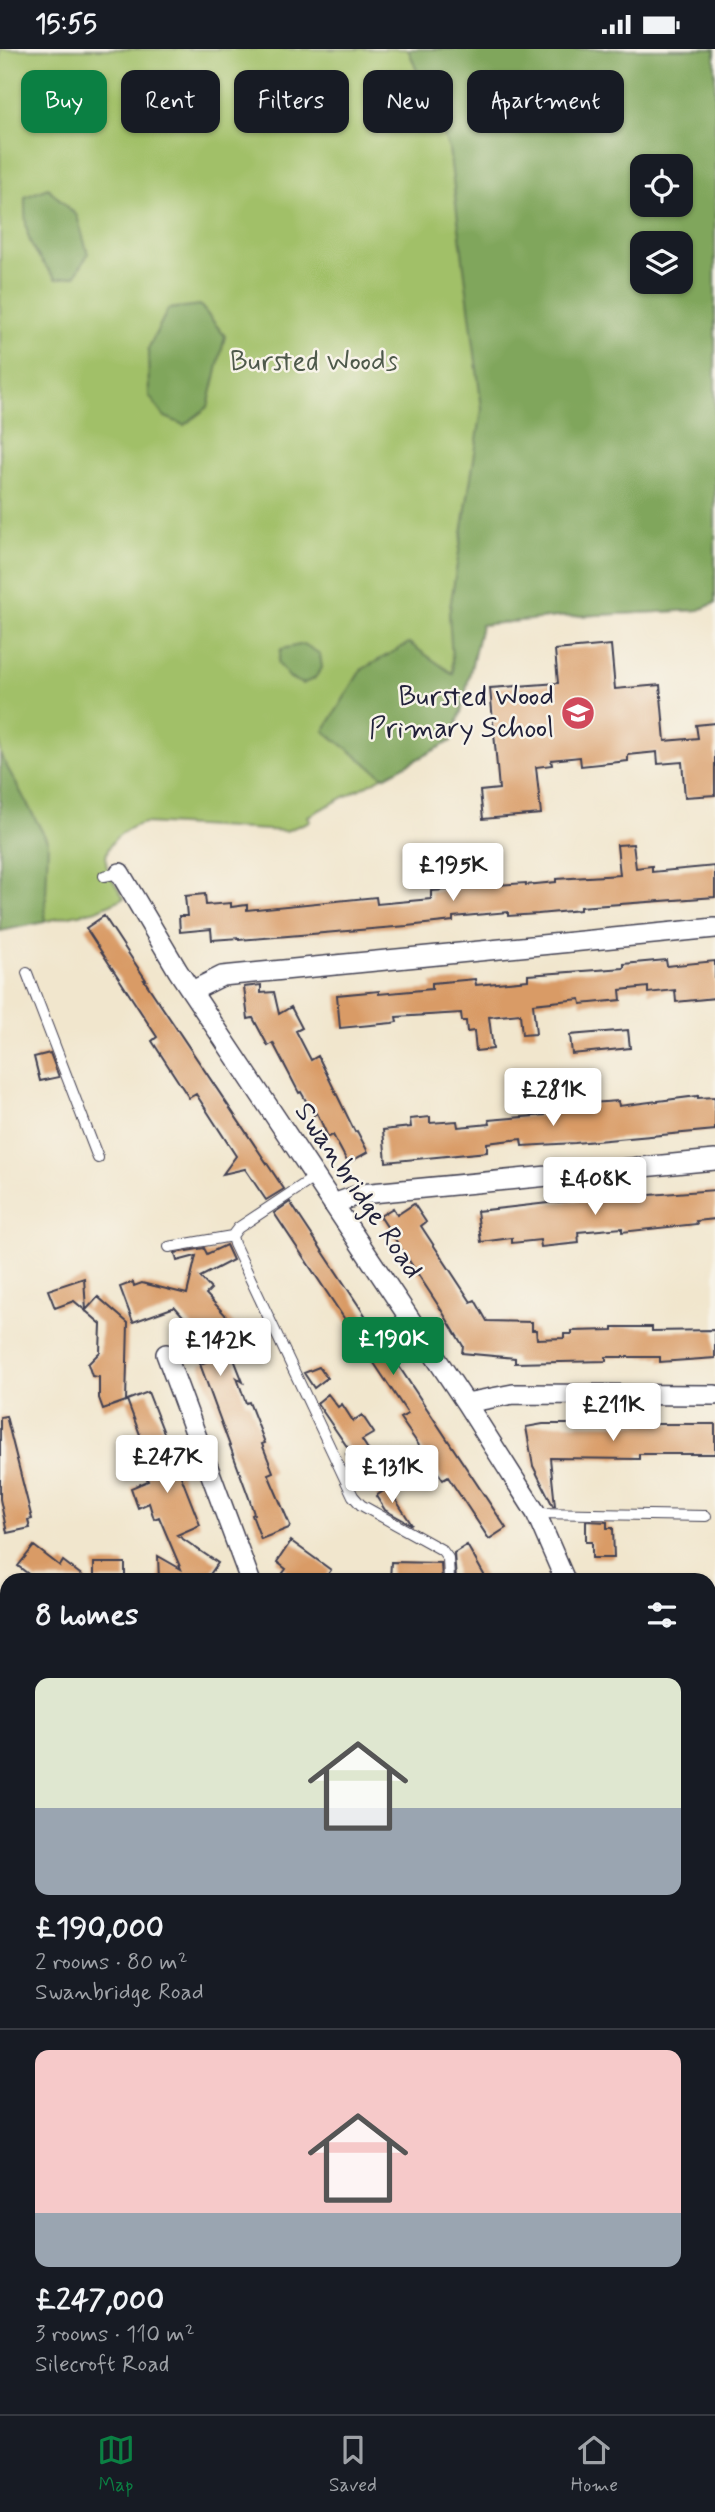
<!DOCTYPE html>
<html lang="en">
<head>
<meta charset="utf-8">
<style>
  body { margin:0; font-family:Mynerve,sans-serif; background:#20242c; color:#f1f3f6; height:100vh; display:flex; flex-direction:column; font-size:26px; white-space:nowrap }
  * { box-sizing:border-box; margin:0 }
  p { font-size:23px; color:#9ea1a6 }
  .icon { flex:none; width:38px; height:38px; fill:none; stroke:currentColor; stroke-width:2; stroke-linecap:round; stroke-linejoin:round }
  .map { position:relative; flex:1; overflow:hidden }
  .drawer { position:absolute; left:0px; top:1524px; width:716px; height:842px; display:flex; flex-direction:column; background:#171b24; border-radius:21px 21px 0 0; box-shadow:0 2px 5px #0004 }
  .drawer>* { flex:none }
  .hud { position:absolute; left:21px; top:21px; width:674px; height:63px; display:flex; gap:14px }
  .tools { position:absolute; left:630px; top:105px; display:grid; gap:14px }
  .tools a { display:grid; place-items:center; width:63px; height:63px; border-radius:14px; background:#171b24; box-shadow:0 2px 5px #0004; font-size:35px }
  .price { position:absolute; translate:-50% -60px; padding:0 16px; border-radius:7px; background:#fff; color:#222; font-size:23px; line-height:46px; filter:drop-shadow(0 2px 4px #0008) }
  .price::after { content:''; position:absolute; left:50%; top:42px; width:21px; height:16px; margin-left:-10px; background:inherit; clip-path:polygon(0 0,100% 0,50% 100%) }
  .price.active { background:#0b8043; color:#fff }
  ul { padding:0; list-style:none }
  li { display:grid; align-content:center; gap:14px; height:371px; padding:0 35px }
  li+li { border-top:2px solid #363941 }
  li span { display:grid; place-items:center; height:217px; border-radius:14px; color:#555 }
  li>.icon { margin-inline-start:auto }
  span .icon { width:126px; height:126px; fill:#fffc; stroke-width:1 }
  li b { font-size:30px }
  h2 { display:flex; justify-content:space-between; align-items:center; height:84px; padding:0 35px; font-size:30px }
  .pill { padding:0 24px; border-radius:14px; background:#171b24; box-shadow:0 2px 5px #0004; font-size:24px; line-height:63px }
  .pill.active { background:#0b8043; color:#fff }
  .status { display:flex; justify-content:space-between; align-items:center; height:49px; padding:0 35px; background:#171b24; direction:ltr }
  .status svg { height:19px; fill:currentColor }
  .dock { display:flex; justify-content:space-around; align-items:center; height:98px; border-top:2px solid #363941; background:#171b24; font-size:19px; color:#9ea1a6 }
  .dock a { display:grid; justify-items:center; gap:4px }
  .dock .active { color:#0b8043 }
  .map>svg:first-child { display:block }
  .green { fill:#a1c068; stroke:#627152; stroke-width:2; fill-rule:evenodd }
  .forest { fill:#80a65c; stroke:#51644c; stroke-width:2; fill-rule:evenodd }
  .building { fill:#d99b66 }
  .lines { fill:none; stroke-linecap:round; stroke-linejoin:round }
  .service-casing { stroke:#413f51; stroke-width:12 }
  .minor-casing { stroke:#413f51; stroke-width:22 }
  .service { stroke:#fff; stroke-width:10 }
  .minor { stroke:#fff; stroke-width:19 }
  .labels { text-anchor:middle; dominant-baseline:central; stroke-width:5; stroke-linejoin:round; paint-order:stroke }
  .park-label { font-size:28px; fill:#4e594b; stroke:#f7f3e8 }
  .poi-label { font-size:28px; fill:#22223b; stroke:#f7f3e8; text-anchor:end }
  .street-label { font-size:28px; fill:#22223b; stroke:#f7f3e8 }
</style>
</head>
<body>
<div class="status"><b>15:55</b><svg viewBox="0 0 49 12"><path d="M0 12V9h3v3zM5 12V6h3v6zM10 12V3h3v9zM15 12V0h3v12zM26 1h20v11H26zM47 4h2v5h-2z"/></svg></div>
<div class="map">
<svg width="715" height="2365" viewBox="0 0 715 2365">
  <rect width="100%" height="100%" fill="#f7f3e8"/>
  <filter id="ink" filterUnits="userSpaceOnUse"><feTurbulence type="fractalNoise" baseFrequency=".0143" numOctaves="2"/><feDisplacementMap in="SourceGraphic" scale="14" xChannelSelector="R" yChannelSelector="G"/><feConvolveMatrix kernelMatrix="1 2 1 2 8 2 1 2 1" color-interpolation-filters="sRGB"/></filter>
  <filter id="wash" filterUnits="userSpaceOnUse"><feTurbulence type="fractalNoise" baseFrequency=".00686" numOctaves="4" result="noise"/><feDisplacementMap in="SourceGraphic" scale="28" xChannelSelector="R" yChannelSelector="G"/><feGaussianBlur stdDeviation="1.57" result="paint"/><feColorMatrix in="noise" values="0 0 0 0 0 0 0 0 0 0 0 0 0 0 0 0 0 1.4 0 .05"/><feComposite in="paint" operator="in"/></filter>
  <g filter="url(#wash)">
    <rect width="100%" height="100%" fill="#f1e6cd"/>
    <path class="green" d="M0 0H715V554L699 561 557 568 481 576 461 663 451 692 308 767 310 772 286 782 144 774C125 779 101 794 107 818 109 828 119 840 124 849L97 861 0 882ZM642 117H681V156H642ZM642 194H681V233H642Z"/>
    <path class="forest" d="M408 0H715V554L699 561 557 568 481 576 461 663 451 692 384 728 324 682 361 621 409 594 453 625 449 565 482 360 449 100ZM681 117V156H642V117ZM681 194V233H642V194Z
      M48 139 77 167 88 205 75 227 56 230C30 198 24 191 25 148Z
      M200 256 225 287 208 358 184 376 165 368 149 347 148 300 168 260Z
      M304 595 320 605 322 619 314 630 302 635 290 629 278 614 281 600Z
      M0 705 48 793 45 873 0 882Z"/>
    <g id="blocks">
      <path class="building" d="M611 596 615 640 660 636 665 692 698 689 696 676 715 674V746L685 748 682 713 658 715 657 703 628 706V712L581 717 580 708 551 711 552 716 536 718 541 765 483 770 480 742 499 740 490 639 558 634 555 601Z
        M633 795 636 819 652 817V823L715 817V848L580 858V861L538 865 508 867V863L453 868V872L407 877 239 891V889L212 891 211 880 180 883 179 867H187L185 847 205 845 206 856 231 854V858L247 856V861L376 848 377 855 431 850V842L459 840V833L497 829 498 836 526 834V836L556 833V830L620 826 617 796Z
        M104 867 146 931H144L284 1140 266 1151 245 1120 223 1125 236 1107 196 1045 189 1049 152 992 157 988 86 879Z
        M666 911 667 917 715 912V949L676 953 675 941 648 944V938L620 941 621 951 581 955 580 950 533 955 536 985 522 986 520 965 489 968 493 1000 476 1002 474 982 467 983 466 972H462L461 964 396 968 397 973 392 974 340 979 337 946 379 942V945L432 940V934L475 930 476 936 528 931V926L624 919V915Z
        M261 936V944L274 943 279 965 291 958 302 979 296 982 311 1011 318 1007 355 1083 357 1082 368 1103 348 1114 333 1086 328 1088 317 1064 314 1066 301 1043 299 1044 273 994 268 997 253 969 248 970 244 938Z
        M628 981 630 999 572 1005 570 986Z
        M50 1004 59 1028 40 1032 34 1008Z
        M698 1047V1049L715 1048V1081L575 1094 522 1097 521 1090 487 1094V1103L386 1113 383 1081 411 1078 410 1070 430 1068V1074L457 1072 458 1078 490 1075 489 1071 545 1066V1061L552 1060 551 1057 618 1052 619 1057Z
        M715 1141V1170L696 1172 697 1175 622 1183V1179L578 1183 579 1194 541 1198 540 1191 512 1194V1189L481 1193 477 1162 557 1153Z
        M290 1153 506 1479 489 1490 448 1428 443 1431 400 1369 408 1365 274 1164Z
        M414 1155 426 1173 421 1177 471 1253 475 1251 487 1272 532 1273V1281H536L537 1290 564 1289V1285H572V1282L613 1281V1278H652V1282L715 1281V1309L660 1313V1308H606V1312L515 1314V1309L462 1304 463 1297 440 1259 380 1167 393 1159 397 1166Z
        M226 1196 233 1211 200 1228 211 1240 206 1245 241 1283 245 1292 230 1300 243 1333 237 1329 246 1354 249 1353 265 1394 262 1395 273 1423 268 1425 290 1476 289 1479 261 1490 252 1466 254 1465 249 1449 200 1315 219 1308 175 1258 133 1273 120 1238 133 1233 134 1237 142 1234 187 1245 196 1207 177 1212 175 1204 204 1199 207 1205Z
        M84 1229 86 1261 98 1248 128 1274 126 1352 103 1360 99 1349V1328L92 1327 88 1315 100 1303 101 1275 74 1252 55 1259 48 1241Z
        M319 1318 327 1329 314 1339 304 1324Z
        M148 1343 200 1476 177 1486 218 1514 206 1531H159L158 1507 181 1520 159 1468 154 1470 149 1454 138 1459 131 1439 148 1432 133 1394 142 1391 127 1351Z
        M328 1345 338 1358 342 1355 353 1372 362 1366 374 1384 362 1391 373 1408 354 1419 346 1405 350 1402 317 1354Z
        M6 1367 32 1470 28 1471 30 1479 7 1484 0 1450V1368Z
        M543 1375H715V1405H639V1410L550 1409 555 1457H553L533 1417 526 1378Z
        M388 1439 412 1476 385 1461 376 1447Z
        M586 1472 607 1473V1479H613L614 1509H592V1493H586Z
        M291 1492 331 1521 324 1531H278L286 1520 277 1513Z
        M467 1496 487 1531H456L454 1504Z
        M34 1497 60 1517 63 1512 88 1531H36L18 1517Z
        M391 1513 441 1514 442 1531H390Z
        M94 1514H125V1531H94Z"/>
    </g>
  </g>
  <g filter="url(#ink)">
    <use href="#blocks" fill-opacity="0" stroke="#413f51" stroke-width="2"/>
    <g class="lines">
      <g class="service-casing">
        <path id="service" d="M104 827 120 824
          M27 924 98 1109
          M315 1128 238 1179 232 1187 234 1195 353 1447 361 1456 442 1501 448 1509 449 1531
          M169 1198 232 1187
          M536 1464 706 1467
          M0 2155H7
          M76 2359 77 2365"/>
      </g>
      <g class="minor-casing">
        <path id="minor" d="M120 824 178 922 466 1354 536 1464 565 1531
          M192 942 222 927 715 879
          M333 1155 361 1145 715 1111
          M166 1305 250 1531
          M466 1354 513 1345 715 1346
          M0 1582 7 1614
          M709 1602 715 1599
          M709 1831H715
          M709 1855 715 1866
          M709 2048 715 2035
          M709 2067 715 2070
          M709 2306 715 2309"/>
      </g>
      <use href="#service" class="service"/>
      <use href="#minor" class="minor"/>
    </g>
  </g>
  <defs>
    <g id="school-disc" transform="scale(1.75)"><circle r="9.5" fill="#d1495b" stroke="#f7f3e8"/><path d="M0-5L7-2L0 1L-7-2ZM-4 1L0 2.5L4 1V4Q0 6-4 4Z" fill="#fff"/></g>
  </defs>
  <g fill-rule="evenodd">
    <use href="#school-disc" x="578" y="664"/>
  </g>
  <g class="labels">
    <g class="park-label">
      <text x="314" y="313">Bursted Woods</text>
    </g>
    <g class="poi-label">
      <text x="554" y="648">Bursted Wood<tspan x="554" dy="32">Primary School</tspan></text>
    </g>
    <g class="street-label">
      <text transform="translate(358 1142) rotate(56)">Swanbridge Road</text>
    </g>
  </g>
</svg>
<div class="tools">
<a><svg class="icon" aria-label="locate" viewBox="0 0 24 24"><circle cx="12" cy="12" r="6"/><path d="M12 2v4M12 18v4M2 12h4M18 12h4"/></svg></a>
<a><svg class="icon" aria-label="layers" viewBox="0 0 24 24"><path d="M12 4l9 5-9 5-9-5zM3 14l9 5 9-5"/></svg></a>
</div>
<b class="price" style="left:453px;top:854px">£195K</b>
<b class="price" style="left:553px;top:1079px">£281K</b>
<b class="price" style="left:595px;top:1168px">£408K</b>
<b class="price active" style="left:393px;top:1328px">£190K</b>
<b class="price" style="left:220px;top:1329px">£142K</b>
<b class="price" style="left:613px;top:1394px">£211K</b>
<b class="price" style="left:167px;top:1446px">£247K</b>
<b class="price" style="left:392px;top:1456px">£131K</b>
<div class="hud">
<a class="pill active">Buy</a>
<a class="pill">Rent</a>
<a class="pill">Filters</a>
<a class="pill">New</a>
<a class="pill">Apartment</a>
</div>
<section class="drawer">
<h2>8 homes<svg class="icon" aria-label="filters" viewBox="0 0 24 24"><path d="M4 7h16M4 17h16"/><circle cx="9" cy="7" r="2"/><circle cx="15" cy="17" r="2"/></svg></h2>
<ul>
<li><span style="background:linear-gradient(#dfe7d0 60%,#9aa5b1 0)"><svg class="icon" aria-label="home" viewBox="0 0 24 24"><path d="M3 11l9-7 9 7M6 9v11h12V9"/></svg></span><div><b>£190,000</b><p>2 rooms · 80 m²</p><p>Swanbridge Road</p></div></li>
<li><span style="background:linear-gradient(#f6c9c9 75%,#9aa5b1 0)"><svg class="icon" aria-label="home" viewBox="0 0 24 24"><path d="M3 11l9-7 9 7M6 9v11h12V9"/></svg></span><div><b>£247,000</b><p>3 rooms · 110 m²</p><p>Silecroft Road</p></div></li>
</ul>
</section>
</div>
<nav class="dock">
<a class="active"><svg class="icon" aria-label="map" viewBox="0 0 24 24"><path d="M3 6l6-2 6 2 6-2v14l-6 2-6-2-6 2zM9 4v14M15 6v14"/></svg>Map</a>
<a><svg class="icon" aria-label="saved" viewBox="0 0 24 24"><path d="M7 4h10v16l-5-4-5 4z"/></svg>Saved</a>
<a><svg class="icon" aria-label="home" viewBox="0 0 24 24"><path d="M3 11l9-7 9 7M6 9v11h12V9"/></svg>Home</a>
</nav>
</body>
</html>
